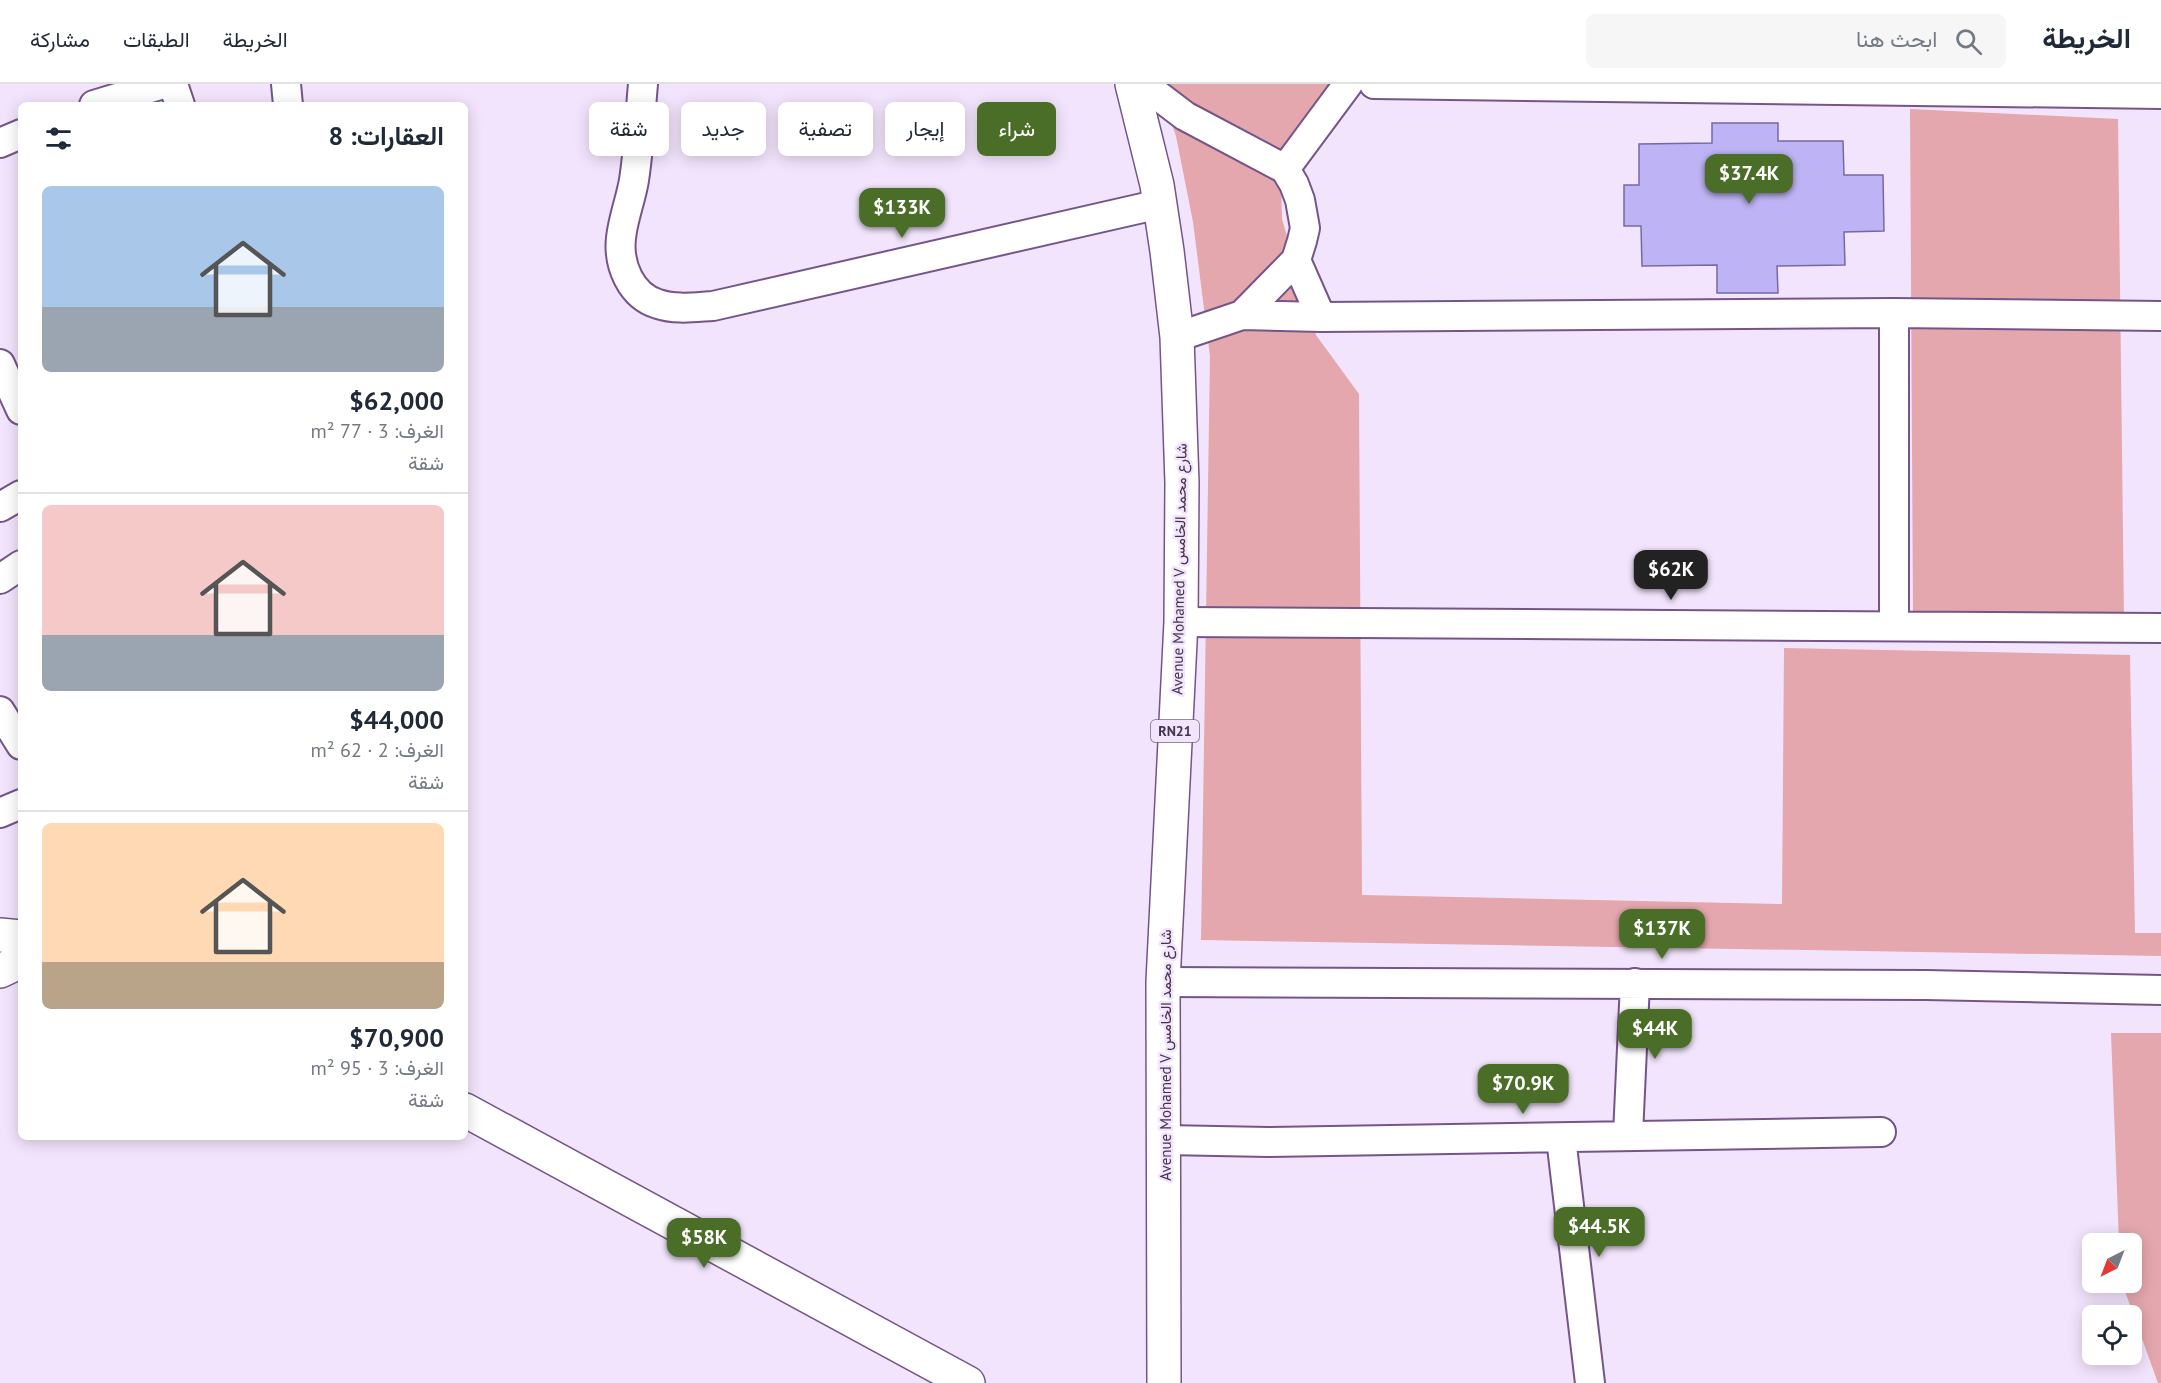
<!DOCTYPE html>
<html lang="ar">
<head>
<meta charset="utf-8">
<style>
  body { margin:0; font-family:"PT Sans",Vazirmatn,sans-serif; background:#f6f6f7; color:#1f2937; direction:rtl; height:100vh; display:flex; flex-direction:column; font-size:22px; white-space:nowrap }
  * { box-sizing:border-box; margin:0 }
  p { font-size:20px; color:#747a83 }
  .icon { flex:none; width:33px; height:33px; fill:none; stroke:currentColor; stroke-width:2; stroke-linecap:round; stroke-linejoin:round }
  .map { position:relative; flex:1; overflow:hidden; direction:ltr }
  .drawer { position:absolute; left:18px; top:18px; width:450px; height:1038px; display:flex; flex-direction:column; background:#fff; border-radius:9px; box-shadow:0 3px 15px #0003; direction:rtl }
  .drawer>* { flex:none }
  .top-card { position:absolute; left:486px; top:18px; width:570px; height:54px; direction:rtl; display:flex; gap:12px }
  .needle { width:39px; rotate:222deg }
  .buttons { position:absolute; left:2082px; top:1149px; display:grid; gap:12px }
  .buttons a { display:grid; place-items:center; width:60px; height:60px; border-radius:9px; background:#fff; box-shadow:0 3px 15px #0003; font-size:30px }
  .price { position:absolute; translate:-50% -51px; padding:0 14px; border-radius:12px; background:#4a6e27; color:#fff; font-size:20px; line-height:39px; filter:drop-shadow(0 2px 3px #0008) }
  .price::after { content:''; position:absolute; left:50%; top:36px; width:18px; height:14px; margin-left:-9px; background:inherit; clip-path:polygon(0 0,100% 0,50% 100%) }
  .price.current { background:#222; color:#fff }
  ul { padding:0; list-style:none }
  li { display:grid; align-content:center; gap:12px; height:318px; padding:0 24px }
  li+li { border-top:2px solid #e0e1e3 }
  li span { display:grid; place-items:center; height:186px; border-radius:9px; color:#555 }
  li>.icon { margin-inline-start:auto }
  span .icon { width:108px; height:108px; fill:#fffc; stroke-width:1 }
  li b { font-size:26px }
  h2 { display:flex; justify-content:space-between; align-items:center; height:72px; padding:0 24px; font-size:26px }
  .chip { padding:0 21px; border-radius:9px; background:#fff; box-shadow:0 3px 15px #0003; font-size:21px; line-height:54px }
  .chip.current { background:#4a6e27; color:#fff }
  header { display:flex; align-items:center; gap:36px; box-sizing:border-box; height:84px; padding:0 30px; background:#fff; border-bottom:2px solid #e0e1e3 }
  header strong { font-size:28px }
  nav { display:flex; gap:33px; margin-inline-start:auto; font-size:21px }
  .search { width:420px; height:54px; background:#f6f6f7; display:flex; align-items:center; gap:15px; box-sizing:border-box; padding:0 21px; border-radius:9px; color:#747a83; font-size:22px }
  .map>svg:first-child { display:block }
  .green { fill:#e4a7ad }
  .building { fill:#beb3f4; stroke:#746aa3; stroke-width:1.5 }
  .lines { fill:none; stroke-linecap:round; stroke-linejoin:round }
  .minor-casing { stroke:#755589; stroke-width:32 }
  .major-casing { stroke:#755589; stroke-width:36 }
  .minor { stroke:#fff; stroke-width:28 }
  .major { stroke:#fff; stroke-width:33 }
  .labels { text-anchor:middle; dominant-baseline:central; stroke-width:5; stroke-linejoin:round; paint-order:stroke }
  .shield { fill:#f2e4fc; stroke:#776880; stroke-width:1.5 }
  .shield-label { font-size:14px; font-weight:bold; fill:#42334b }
  .street-label { font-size:15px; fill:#42334b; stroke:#f2e4fc }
</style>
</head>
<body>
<header>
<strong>الخريطة</strong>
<div class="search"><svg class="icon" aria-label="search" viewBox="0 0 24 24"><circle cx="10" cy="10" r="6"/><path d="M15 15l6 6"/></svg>ابحث هنا</div>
<nav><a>الخريطة</a><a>الطبقات</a><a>مشاركة</a></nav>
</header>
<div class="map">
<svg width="2161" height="1299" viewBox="0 0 2161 1299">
  <rect width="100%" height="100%" fill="#f2e4fc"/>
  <path class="green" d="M1158 0H1334L1280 68 1282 135 1316 251 1359 310 1362 811 1782 820 1784 564 2130 571 2135 849H2161V872L1201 856 1210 272 1193 138 1176 52Z
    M1910 25 2118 35 2124 534 1913 532Z
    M2111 949H2161V1299H2158L2122 1199 2132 1198V1160L2119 1159Z"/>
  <path class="building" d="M1712 39H1778V57H1843L1844 91H1883L1884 147 1844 148 1845 181 1777 182 1778 209H1717V181L1642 182 1641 142H1624V101H1639V60L1712 59Z"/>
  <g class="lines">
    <g class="minor-casing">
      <path id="minor" d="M173 0 180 21
        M286 0 288 21
        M643 0C640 32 639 64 634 96 631 115 623 134 621 154 618 181 631 212 658 220 676 226 695 223 713 222L1160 120
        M1143 0 1185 32 1285 85 1294 100 1300 116 1305 144 1302 157 1296 176 1242 231
        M1374 0 2161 10
        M94 21 163 0
        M0 59 21 50
        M1285 85 1348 0
        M1296 176 1321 233
        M1177 253 1242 231 1321 233 1894 229 2161 232
        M0 280 21 326
        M0 423 21 411
        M0 495 21 481
        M1181 538 2161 544
        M1894 541V229
        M0 627 21 661
        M0 729 21 720
        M1163 898 1926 901 2161 906
        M1628 1051 1635 899
        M1561 1054 1590 1299
        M1165 1056 1268 1058 1881 1048"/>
    </g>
    <g class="major-casing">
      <path id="major" d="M1132 0 1157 101 1167 167 1177 253 1182 399 1181 538 1163 898 1164 1299
        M0 851 21 853
        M0 887 21 877
        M465 1026 968 1299"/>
    </g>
    <use href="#minor" class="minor"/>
    <use href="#major" class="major"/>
  </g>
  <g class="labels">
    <rect class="shield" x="1151" y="636" width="48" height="22" rx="4.5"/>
    <g class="shield-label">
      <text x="1175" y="647">RN21</text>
    </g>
    <g class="street-label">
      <text transform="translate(1179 485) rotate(-89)">Avenue Mohamed V شارع محمد الخامس</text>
      <text transform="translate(1165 971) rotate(-90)">Avenue Mohamed V شارع محمد الخامس</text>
    </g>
  </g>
</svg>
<div class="buttons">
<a><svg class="needle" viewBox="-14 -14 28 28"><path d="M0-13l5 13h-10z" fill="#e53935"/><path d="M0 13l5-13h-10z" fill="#747a83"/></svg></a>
<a><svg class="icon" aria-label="locate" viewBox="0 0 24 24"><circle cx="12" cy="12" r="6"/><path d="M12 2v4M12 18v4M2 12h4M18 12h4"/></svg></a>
</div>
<b class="price" style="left:1749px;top:121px">$37.4K</b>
<b class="price" style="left:902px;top:155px">$133K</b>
<b class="price current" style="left:1671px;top:517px">$62K</b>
<b class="price" style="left:1662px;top:876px">$137K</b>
<b class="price" style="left:1655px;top:976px">$44K</b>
<b class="price" style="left:1523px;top:1031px">$70.9K</b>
<b class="price" style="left:1599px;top:1174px">$44.5K</b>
<b class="price" style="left:704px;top:1185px">$58K</b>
<div class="top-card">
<a class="chip current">شراء</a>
<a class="chip">إيجار</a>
<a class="chip">تصفية</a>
<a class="chip">جديد</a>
<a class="chip">شقة</a>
</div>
<section class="drawer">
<h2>العقارات: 8<svg class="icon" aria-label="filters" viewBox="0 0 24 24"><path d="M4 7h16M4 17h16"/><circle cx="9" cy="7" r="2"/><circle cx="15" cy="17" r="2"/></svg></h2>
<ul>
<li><span style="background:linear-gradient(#a9c7e8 65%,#9aa5b1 0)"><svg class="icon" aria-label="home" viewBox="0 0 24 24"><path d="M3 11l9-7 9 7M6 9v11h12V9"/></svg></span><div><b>$62,000</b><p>الغرف: 3 · 77 m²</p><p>شقة</p></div></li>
<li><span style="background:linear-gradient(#f6c9c9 70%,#9aa5b1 0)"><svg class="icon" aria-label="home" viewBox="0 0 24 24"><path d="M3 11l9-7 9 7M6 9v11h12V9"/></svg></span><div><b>$44,000</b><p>الغرف: 2 · 62 m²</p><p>شقة</p></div></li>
<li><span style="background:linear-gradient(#ffd9b3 75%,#b9a48a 0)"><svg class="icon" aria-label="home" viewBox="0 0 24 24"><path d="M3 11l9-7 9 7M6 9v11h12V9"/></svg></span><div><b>$70,900</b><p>الغرف: 3 · 95 m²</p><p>شقة</p></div></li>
</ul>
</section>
</div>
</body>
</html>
